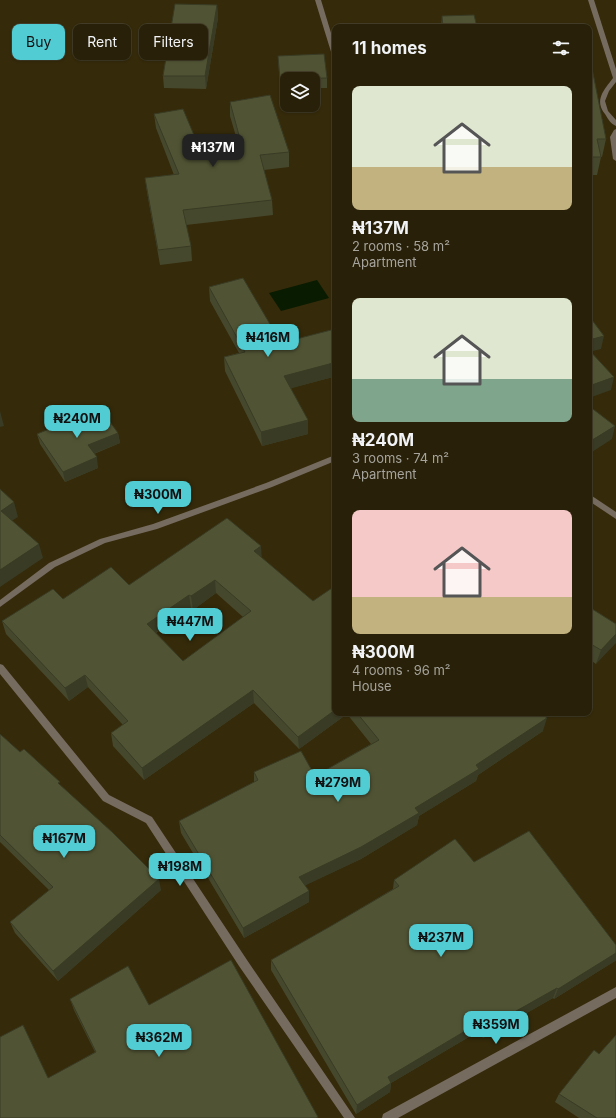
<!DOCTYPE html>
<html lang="en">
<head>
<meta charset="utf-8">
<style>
  body { margin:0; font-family:Inter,sans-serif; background:#342d16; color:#f1f3f6; height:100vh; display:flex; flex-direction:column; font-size:15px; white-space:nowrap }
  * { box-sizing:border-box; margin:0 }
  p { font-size:13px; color:#a5a39c }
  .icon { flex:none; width:22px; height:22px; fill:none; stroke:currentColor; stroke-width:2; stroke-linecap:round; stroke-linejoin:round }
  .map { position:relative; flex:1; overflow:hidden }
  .drawer { position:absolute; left:332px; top:24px; width:260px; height:692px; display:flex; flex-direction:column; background:#282008; border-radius:8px; box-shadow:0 1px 3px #0004,0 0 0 1px #443e29 }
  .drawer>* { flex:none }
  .guide { position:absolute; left:12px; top:24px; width:260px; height:36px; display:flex; gap:8px }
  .buttons { position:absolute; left:280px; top:72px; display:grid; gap:8px }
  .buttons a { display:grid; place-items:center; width:40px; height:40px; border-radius:8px; background:#282008; box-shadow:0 1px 3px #0004,0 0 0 1px #443e29; font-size:20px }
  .price { position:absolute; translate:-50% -34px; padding:0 9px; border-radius:8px; background:#51ccd3; color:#111; font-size:13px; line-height:26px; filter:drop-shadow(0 1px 2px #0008) }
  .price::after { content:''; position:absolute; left:50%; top:24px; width:12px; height:9px; margin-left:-6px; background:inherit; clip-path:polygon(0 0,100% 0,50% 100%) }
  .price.active { background:#222; color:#fff }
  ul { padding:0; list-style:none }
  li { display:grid; align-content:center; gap:8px; height:212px; padding:0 20px }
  li span { display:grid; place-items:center; height:124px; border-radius:8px; color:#555 }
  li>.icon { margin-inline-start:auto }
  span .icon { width:72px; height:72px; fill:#fffc; stroke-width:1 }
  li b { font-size:17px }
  h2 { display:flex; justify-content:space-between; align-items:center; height:48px; padding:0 20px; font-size:17px }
  .chip { padding:0 14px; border-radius:8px; background:#282008; box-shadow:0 1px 3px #0004,0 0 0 1px #443e29; font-size:14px; line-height:36px }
  .chip.active { background:#51ccd3; color:#111 }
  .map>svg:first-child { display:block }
  .water { fill:#091b00 }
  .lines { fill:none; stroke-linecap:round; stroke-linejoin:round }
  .lane { fill:#766b5f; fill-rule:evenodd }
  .street { fill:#766b5f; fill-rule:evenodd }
  .wall { fill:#46482d; fill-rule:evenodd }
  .shaded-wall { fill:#393b24 }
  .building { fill:#515434; stroke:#393b24; fill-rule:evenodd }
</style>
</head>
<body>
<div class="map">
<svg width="616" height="1118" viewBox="0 0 616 1118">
  <rect width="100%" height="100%" fill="#352a0a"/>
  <path class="water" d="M317 280 329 298 281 311 269 293Z"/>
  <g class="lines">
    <path class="lane" d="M588 0H594L616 69V82L609 91 605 101 608 111 616 120V126C611 124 608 119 605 114 594 100 604 90 613 78Z
      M616 129V161L613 159 610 137 614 130Z"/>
    <path class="street" d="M315 0H321L335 46V57L332 55Z
      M335 455V461L272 487 157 529 105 543 55 567 0 607V600L49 563 100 539 153 524 266 483Z
      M589 494 616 512V519L589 501Z
      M0 664 3 665 109 795 152 817 247 960 355 1118H344L239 966 146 823 103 801 0 674Z
      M616 987V998L398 1118H382L383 1114Z"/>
  </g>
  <path class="wall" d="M217 5 218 18 206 89 164 88 163 76Z
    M442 16 477 27H441Z
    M589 53 606 139 602 157H601L597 175H589Z
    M278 56 327 78V88H313V79H287V89H280Z
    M230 102 289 152V167L264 170 272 200 273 215 186 225 191 246 192 261 160 265 147 192 145 178 174 175 156 128 154 114 199 147 237 140 230 116Z
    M209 287 281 343 335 329V379H334L333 377 291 388 308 434 262 446 225 371 224 357 239 353 210 301Z
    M118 433 120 443 94 454 98 468 65 482 40 444 37 434Z
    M262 558 335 713H541L543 731 478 775 476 781 419 816 417 825 361 859 305 885 309 902 244 938 181 833 179 821 254 782V772L315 776 371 744 347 714 299 749 254 703 144 780 113 746 111 733 123 725 88 687 69 701 6 634 2 621 63 599ZM216 593 243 617 183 661 156 633 191 608 193 610Z
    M589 607 616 624 596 664 589 659Z
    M0 734 20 752 62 787 161 890 58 981 15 933 10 922 49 890 0 842Z
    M474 862 616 945V960L615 961 554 999 553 998 483 1038 479 1031 391 1083 390 1092 356 1114 271 970V960L331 926 393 889 394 880Z
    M70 999 149 1005 318 1117 49 1078 95 1052 74 1010Z
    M599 1054 616 1118H579L555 1102 559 1094Z"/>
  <path class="shaded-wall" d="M217 5 218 18 206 89 205 76Z
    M604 336 601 349 589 352V340Z
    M333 363V377L285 390 284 376Z
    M334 365H335V379H334Z
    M614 377 611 390 589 398V386Z
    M0 411 4 426 0 427Z
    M308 420V434L262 446 261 432Z
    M615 426 612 439 589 454V442Z
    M118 433 120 443 90 455 88 445Z
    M97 457 98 468 65 482 63 472Z
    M14 502 18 517 5 525 1 511Z
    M39 544 43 558 0 587V570Z
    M261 546 262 560 254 551Z
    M215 580 216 593 193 610 191 596Z
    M189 595 191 608 149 637 147 624Z
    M616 634V643L596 664 601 650Z
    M85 675 88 687 69 701 65 688Z
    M253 690 254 703 144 780 142 768Z
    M335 710V713H347V714L299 749 298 737Z
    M547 718 543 731 478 775 476 781 419 816 417 825 361 859 300 888 299 877 415 808 476 765Z
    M159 879 161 890 58 981 53 971Z
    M309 891V902L244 938 243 928Z
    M616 953V960L615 961 554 999 558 989Z
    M557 988 553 998 483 1038 486 1028Z
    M482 1021 479 1031 391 1083 390 1092 356 1114 357 1105 388 1077Z"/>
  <path class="building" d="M175 4 217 5 205 76H163Z
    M474 15 477 27H443L442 16Z
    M589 53 606 139H597L601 157H589Z
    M324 54 327 78 280 79 278 56Z
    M270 95 289 152 260 155 272 200 183 210 191 246 158 250 145 178 179 174 154 114 183 109 199 147 240 139 230 102Z
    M243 278 281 343 335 329V365H334L333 363 284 376 308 420 261 432 224 357 245 352 209 287Z
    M589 316 604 336 589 340Z
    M589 350 614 377 589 386Z
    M589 406 615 426 589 442Z
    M100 408 118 433 88 445 97 457 63 472 37 434Z
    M0 489 14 502 1 511 39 544 0 570Z
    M227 518 261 546 254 551 313 601 335 586V710L298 737 253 690 142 768 111 733 128 721 85 675 65 688 2 621 53 589 63 599 111 567 129 585ZM215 580 251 611 183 661 147 624 189 595 191 596Z
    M589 607 616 624V634L601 650 589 643Z
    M357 713H541L547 718 476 765 479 769 415 808 419 813 361 847 299 877 309 891 243 928 179 821 258 780 254 772 301 751 315 776 379 740Z
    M0 734 20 752 24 749 60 782 58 783 112 832 159 879 53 971 10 922 53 887 0 835Z
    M529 831 616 945V953L558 989 557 988 486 1028 482 1021 388 1077 391 1083 357 1105 271 960 331 926 399 886 394 880 455 839 474 862Z
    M231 960 318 1117 316 1118H0V1037L23 1025 48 1078 96 1052 70 999 128 966 149 1005Z
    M616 1035V1118H597L559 1094 594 1050 599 1054Z"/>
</svg>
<div class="buttons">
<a><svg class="icon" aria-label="layers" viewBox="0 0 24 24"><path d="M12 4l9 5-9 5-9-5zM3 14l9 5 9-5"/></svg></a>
</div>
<b class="price active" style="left:213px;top:168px">₦137M</b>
<b class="price" style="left:268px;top:358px">₦416M</b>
<b class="price" style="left:77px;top:439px">₦240M</b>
<b class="price" style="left:158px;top:515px">₦300M</b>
<b class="price" style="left:190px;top:642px">₦447M</b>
<b class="price" style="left:338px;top:803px">₦279M</b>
<b class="price" style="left:64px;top:859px">₦167M</b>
<b class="price" style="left:180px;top:887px">₦198M</b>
<b class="price" style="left:441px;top:958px">₦237M</b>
<b class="price" style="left:496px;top:1045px">₦359M</b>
<b class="price" style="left:159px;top:1058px">₦362M</b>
<div class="guide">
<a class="chip active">Buy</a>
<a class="chip">Rent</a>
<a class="chip">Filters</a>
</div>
<section class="drawer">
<h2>11 homes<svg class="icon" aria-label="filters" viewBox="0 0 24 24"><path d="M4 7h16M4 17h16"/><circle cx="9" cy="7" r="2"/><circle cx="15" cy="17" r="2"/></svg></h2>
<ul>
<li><span style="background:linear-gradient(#dfe7d0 65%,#c2b280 0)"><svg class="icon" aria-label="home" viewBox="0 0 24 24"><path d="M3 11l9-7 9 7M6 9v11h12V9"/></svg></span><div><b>₦137M</b><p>2 rooms · 58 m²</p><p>Apartment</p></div></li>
<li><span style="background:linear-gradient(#dfe7d0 65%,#7fa58c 0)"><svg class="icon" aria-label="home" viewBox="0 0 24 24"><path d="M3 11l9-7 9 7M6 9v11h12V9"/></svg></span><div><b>₦240M</b><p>3 rooms · 74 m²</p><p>Apartment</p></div></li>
<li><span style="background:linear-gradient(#f6c9c9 70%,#c2b280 0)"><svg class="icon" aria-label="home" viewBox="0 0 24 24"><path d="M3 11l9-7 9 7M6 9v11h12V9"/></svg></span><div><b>₦300M</b><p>4 rooms · 96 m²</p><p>House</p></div></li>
</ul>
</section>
</div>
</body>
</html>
